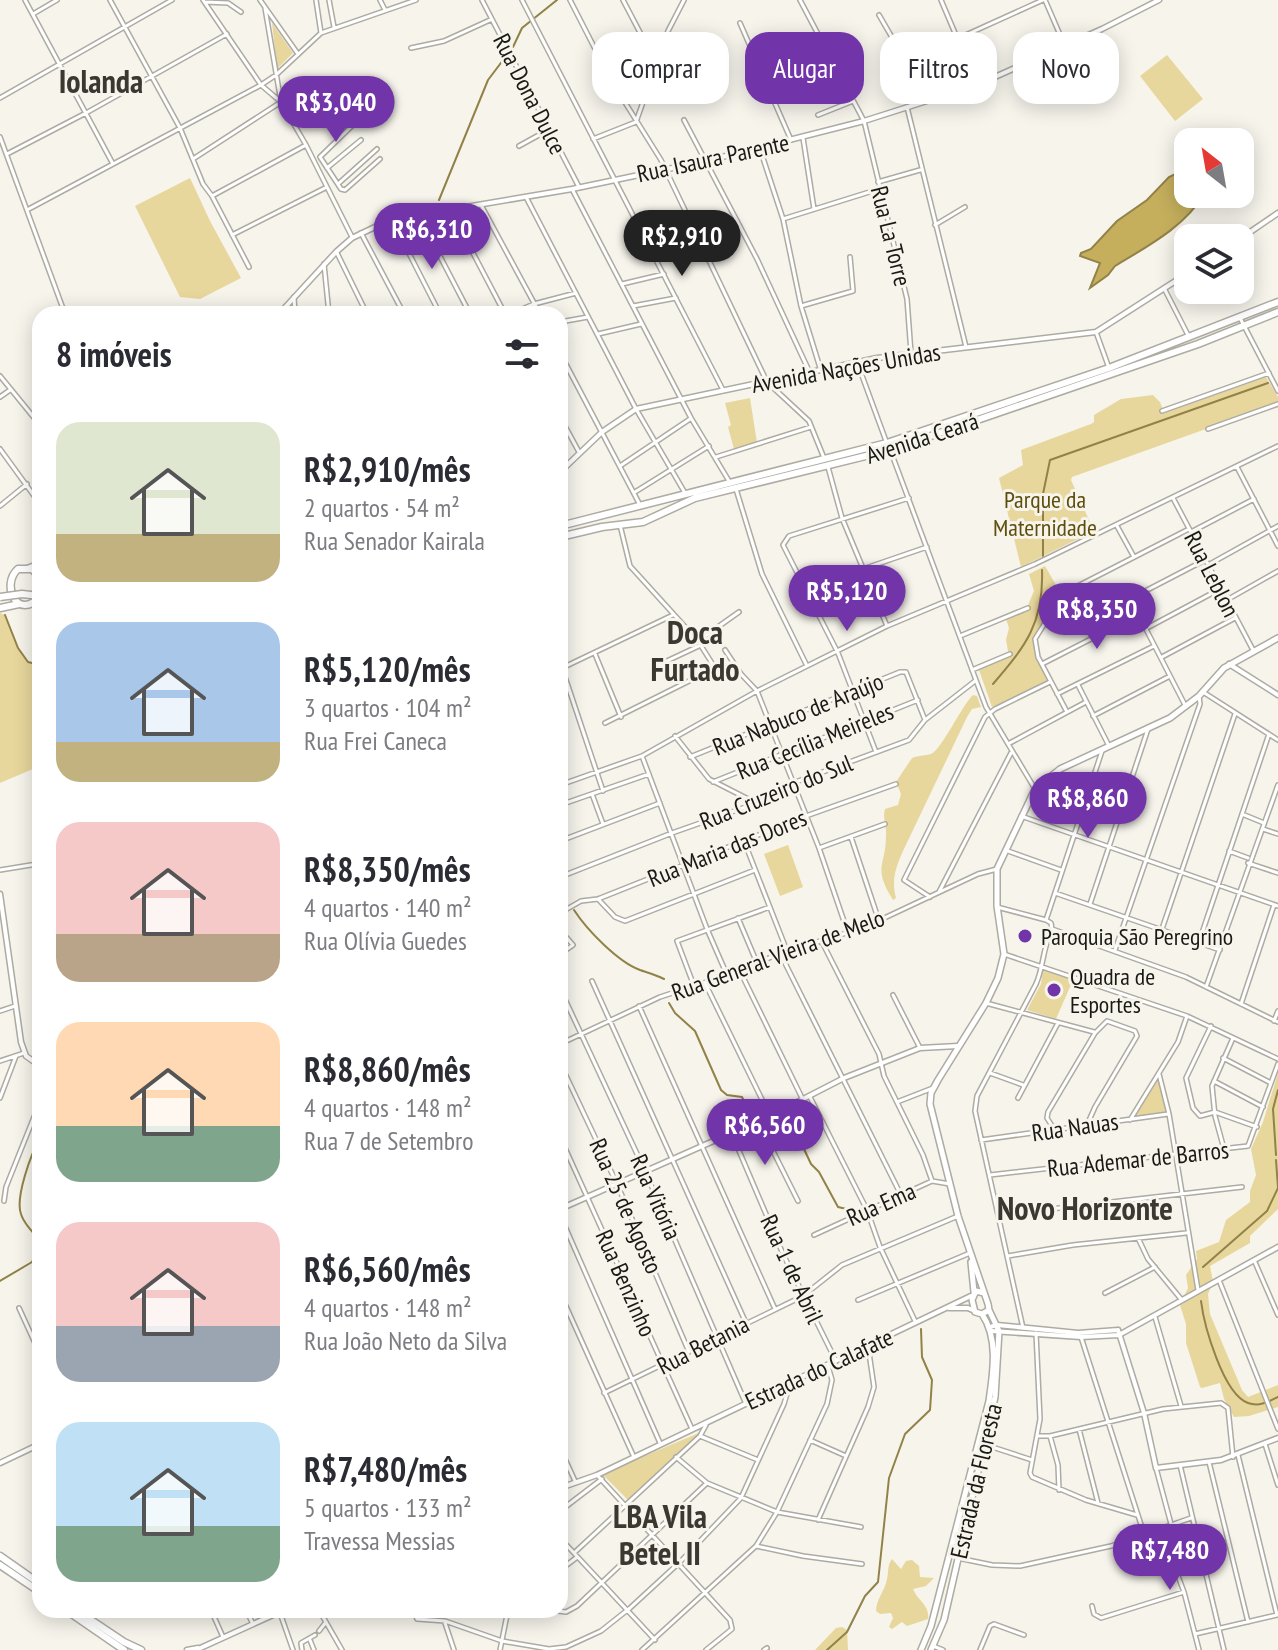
<!DOCTYPE html>
<html lang="pt">
<head>
<meta charset="utf-8">
<style>
  body { margin:0; font-family:"PT Sans Narrow",sans-serif; background:#f7f7f7; color:#2b2b33; height:100vh; display:flex; flex-direction:column; font-size:30px; white-space:nowrap }
  * { box-sizing:border-box; margin:0 }
  p { font-size:26px; color:#7c7c81 }
  .icon { flex:none; width:44px; height:44px; fill:none; stroke:currentColor; stroke-width:2; stroke-linecap:round; stroke-linejoin:round }
  .map { position:relative; flex:1; overflow:hidden }
  .sheet { position:absolute; left:32px; top:306px; width:536px; height:1312px; display:flex; flex-direction:column; background:#fff; border-radius:24px; box-shadow:0 4px 20px #0003 }
  .sheet>* { flex:none }
  .guide { position:absolute; left:592px; top:32px; width:566px; height:72px; display:flex; gap:16px }
  .needle { width:52px; rotate:329deg }
  .fabs { position:absolute; left:1174px; top:128px; display:grid; gap:16px }
  .fabs a { display:grid; place-items:center; width:80px; height:80px; border-radius:16px; background:#fff; box-shadow:0 4px 20px #0003; font-size:40px }
  .price { position:absolute; translate:-50% -68px; padding:0 18px; border-radius:28px; background:#7234a9; color:#fff; font-size:26px; line-height:52px; filter:drop-shadow(0 2px 4px #0008) }
  .price::after { content:''; position:absolute; left:50%; top:48px; width:24px; height:18px; margin-left:-12px; background:inherit; clip-path:polygon(0 0,100% 0,50% 100%) }
  .price.current { background:#222; color:#fff }
  ul { padding:0; list-style:none }
  li { display:flex; align-items:center; gap:24px; height:200px; padding:0 24px }
  li span { display:grid; place-items:center; flex:none; width:224px; height:160px; border-radius:24px; color:#555 }
  li>.icon { margin-inline-start:auto }
  span .icon { width:96px; height:96px; fill:#fffc; stroke-width:1 }
  li b { font-size:34px }
  h2 { display:flex; justify-content:space-between; align-items:center; height:96px; padding:0 24px; font-size:34px }
  .chip { padding:0 28px; border-radius:24px; background:#fff; box-shadow:0 4px 20px #0003; font-size:28px; line-height:72px }
  .chip.current { background:#7234a9; color:#fff }
  .map>svg:first-child { display:block }
  .green { fill:#e8d79c }
  .water { fill:#c5af5d; stroke:#928248; stroke-width:2 }
  .lines { fill:none; stroke-linecap:round; stroke-linejoin:round }
  .stream { stroke:#928248; stroke-width:2 }
  .minor-casing { stroke:#adaba2; stroke-width:6 }
  .tertiary-casing { stroke:#adaba2; stroke-width:7 }
  .secondary-casing { stroke:#adaba2; stroke-width:8 }
  .primary-casing { stroke:#adaba2; stroke-width:9 }
  .minor { stroke:#fff; stroke-width:3 }
  .tertiary { stroke:#fff; stroke-width:4 }
  .secondary { stroke:#fff; stroke-width:5 }
  .primary { stroke:#fff; stroke-width:6 }
  .primary-bridge-casing { stroke:#adaba2; stroke-width:9; stroke-linecap:butt }
  .primary-bridge { stroke:#fff; stroke-width:6 }
  .poi-dot { fill:#7234a9; stroke:#f6f4eb; stroke-width:3 }
  .labels { text-anchor:middle; dominant-baseline:central; stroke-width:6; stroke-linejoin:round; paint-order:stroke }
  .street-label { font-size:24px; fill:#1a1916; stroke:#f6f4eb }
  .park-label { font-size:24px; fill:#5e4e0e; stroke:#f6f4eb }
  .poi-label { font-size:24px; fill:#1a1916; stroke:#f6f4eb; text-anchor:start }
  .district-label { font-size:32px; font-weight:bold; fill:#3a3831; stroke:#f6f4eb }
</style>
</head>
<body>
<div class="map">
<svg width="1278" height="1650" viewBox="0 0 1278 1650">
  <rect width="100%" height="100%" fill="#f6f4eb"/>
  <path class="green" d="M272 23 293 53 277 69Z
    M1167 55 1203 99 1175 121 1140 76Z
    M190 178 210 221 241 278 200 299 180 297 135 206Z
    M1266 377 1278 397V403L1072 477 1071 480 1094 531 1021 567 999 478 1023 465 1021 450 1091 424 1094 422V415L1121 399 1153 395 1160 402 1164 413Z
    M750 398 757 443 734 449 728 427 731 425 725 403Z
    M1045 566 1067 604 1066 608C1047 621 1026 632 1037 658 1041 666 1046 674 1048 682L992 707 979 670 1009 656 1006 640 1009 628 1006 619 1025 612 1034 591 1029 574Z
    M0 613 5 615 18 648 28 662 36 664 40 671V766L0 783Z
    M973 695 977 696 981 707 972 709 967 717 903 851C896 867 891 880 896 898L893 900C872 866 886 867 886 835 887 826 882 818 885 809L898 805 901 794 896 782 912 758C919 755 925 756 931 754 942 749 961 707 973 695Z
    M788 845 803 887 780 896 764 854Z
    M1043 969 1073 980 1056 1019 1027 1010 1041 984Z
    M1278 1073V1209L1250 1236V1243L1210 1266 1213 1282 1208 1294 1210 1314 1242 1390 1248 1397 1278 1385V1407L1249 1416 1234 1417 1224 1399 1220 1383 1202 1388 1200 1387 1186 1343V1324L1180 1305 1188 1288 1186 1275 1197 1259 1196 1251 1219 1242 1226 1220 1250 1202V1191L1256 1175 1251 1149 1263 1122Z
    M1158 1080 1166 1112 1135 1116Z
    M701 1432 629 1501 602 1474Z
    M892 1559 901 1569 906 1561 912 1560 919 1566 920 1577 934 1578 926 1586 913 1589C917 1600 930 1605 928 1619L907 1626 902 1622 892 1629 889 1627 893 1618 891 1613 880 1614 876 1611C876 1599 885 1591 887 1579 889 1570 887 1566 892 1559Z
    M842 1627 847 1630 848 1650H815L836 1628Z"/>
  <path class="water" d="M1188 168V194H1204C1185 227 1146 247 1115 266L1108 275 1090 288 1100 263 1080 256 1081 253 1091 249 1117 221 1147 200 1169 177Z"/>
  <g class="lines">
    <path class="stream" d="M439 200 488 80 513 47 522 28 557 0
      M1043 556V494L1050 460 1268 383
      M5 615 18 648 28 662 36 664 40 671
      M993 684C1026 646 1044 622 1042 570
      M40 789V793
      M574 910C587 930 618 962 640 970 649 973 656 975 664 979
      M669 1003 675 1013 695 1031 721 1090 727 1095 742 1097 745 1103
      M765 1126 779 1135 798 1128 805 1141 804 1149 811 1164 819 1172 838 1207 855 1211
      M40 1139C31 1153 15 1198 21 1214 24 1224 33 1233 40 1240
      M1276 1155 1273 1109 1278 1090
      M1203 1267 1267 1211 1278 1188 1276 1160
      M0 1281 32 1262 40 1248
      M1201 1301C1204 1325 1223 1394 1248 1403 1259 1407 1268 1402 1278 1397
      M827 1650 847 1632 865 1596 878 1582 889 1478 905 1434 930 1410 932 1380 922 1357 921 1329"/>
    <g class="minor-casing">
      <path id="minor" d="M25 0 113 164
        M110 0 180 128 203 184 212 196 249 267
        M203 0 261 85 281 102
        M260 0 298 54
        M316 0 321 33
        M329 0 334 27
        M380 0 385 10
        M482 0 579 187
        M522 0 723 390
        M570 0 611 80 661 160 767 382 809 421 824 458
        M623 0 656 63
        M800 0 864 121 907 299 911 353
        M941 0 977 85
        M1045 0 1064 44
        M205 2 228 3 241 12
        M265 8 281 102 306 145 352 237
        M33 14 57 0
        M879 15 915 77 925 101
        M740 23 791 140
        M959 38 1043 0
        M411 48 444 41 490 20
        M764 80 826 51
        M0 98 172 0
        M907 107 966 347
        M818 115 853 101
        M359 119 320 157 341 189 345 190 380 159
        M684 120 757 259 810 373
        M0 137 65 314
        M803 138 814 209
        M593 139 636 122 668 31 684 0
        M519 146 548 130
        M760 149 783 219 801 306 821 371
        M7 154 86 113 227 34
        M193 159 281 102
        M327 168 361 140
        M878 182 920 170
        M338 184 377 149
        M572 189 691 418 729 481
        M212 196 306 145
        M526 197 636 409 685 493
        M481 205 540 314
        M27 210 261 85 276 75 321 33 416 0
        M451 211 505 314
        M419 216 470 314
        M783 219 879 189
        M393 222 440 314
        M935 225 965 207
        M361 233 404 314
        M232 235 327 187
        M337 253 367 314
        M324 264 329 314
        M622 284 664 274
        M1164 288 1189 337
        M294 297 295 314
        M633 306 676 298
        M801 306 853 291 850 257
        M511 314 534 304 576 293
        M1240 318 1278 391
        M560 322 588 317
        M1096 332 1109 368
        M598 334 641 324
        M560 353 640 505
        M857 362 886 441
        M0 376 40 425
        M0 397 10 390
        M1162 411 1269 373
        M560 417 579 452
        M1208 429 1278 404
        M0 449 40 504
        M891 452 986 707 1035 789
        M716 457 811 427
        M620 466 690 419
        M828 467 842 518 887 626
        M1237 467 1278 546
        M736 489 762 574 807 666
        M635 492 709 446
        M1173 498 1253 650
        M0 506 27 484
        M620 525 630 566 698 641 715 668 741 674 757 691 819 848 848 933
        M1117 526 1134 557
        M1191 532 1254 499
        M1208 565 1278 526
        M809 592 863 569 927 547
        M1130 598 1186 707
        M1225 601 1278 571
        M1072 606 1069 597 1070 590 1189 529
        M1072 606 1088 614H1101L1205 560
        M1147 628 1220 589
        M960 636 1028 608
        M698 641 739 612
        M725 650 741 674
        M595 654 621 717
        M1162 657 1235 618
        M1042 664 1138 615
        M654 667 701 645
        M972 670 1010 654
        M1078 685 1109 746
        M1203 692 1278 740
        M1057 694 1154 646
        M1067 712 1038 657 1035 639 1045 623 1072 606
        M1093 716 1170 676
        M605 723 715 668
        M675 736 709 779 756 803
        M1008 744 1086 702
        M876 752 838 653 783 545 789 536 909 498
        M642 756 707 929 727 975
        M690 757 900 672H906L925 720
        M713 782 918 700
        M1045 784 1087 798
        M560 785 642 756 757 691 887 626 1035 564 1278 446
        M603 791 562 668 673 615
        M592 794 603 824
        M560 805 649 774
        M1242 814 1264 823
        M1021 816 1278 906
        M1263 829 1278 834
        M851 837 879 921
        M560 841 660 803
        M744 841 787 951
        M819 848 885 824
        M1008 851 1061 870
        M1229 851 1248 858
        M1248 863 1278 873
        M0 870 37 864
        M560 877 672 833 757 803 793 783 909 740 925 720 975 681
        M939 892 1011 753
        M1055 893 1220 950
        M930 897 904 880 985 717 995 709 1050 682
        M598 899 615 917 625 921 755 870
        M1090 904 1148 729
        M997 907 1046 920 1051 923 1052 929 1186 977 1278 1022
        M560 913 581 901 598 899 806 816 896 784
        M738 918 757 963
        M1046 920 1102 751
        M1162 929 1235 714
        M560 930 573 945 560 954
        M822 942 879 1054 884 1076 923 1155 932 1181
        M1199 942 1269 734
        M1115 950 1200 704 1199 696
        M780 953 901 1195
        M1004 954 1187 1016 1278 1059
        M740 971 803 1100
        M592 981 746 1323
        M705 983 770 1116
        M694 986 677 941 770 907
        M1206 987 1278 785
        M562 993 645 1171 746 1404
        M893 995 920 1048
        M986 1003 1094 1032
        M1241 1004 1274 905
        M639 1006 775 1309
        M0 1011 15 1006
        M1274 1021 1278 1011
        M1211 1026 1186 1078 1193 1108 1200 1116 1215 1112 1257 1127
        M560 1044 660 997 740 971 780 953 863 928 978 874 997 869
        M1223 1058 1271 1083
        M0 1061 24 1053
        M560 1063 617 1184 689 1352
        M990 1073 1023 1085
        M1159 1074 1169 1114 1198 1290
        M1214 1081 1263 1107
        M810 1097 867 1210 880 1247 915 1321
        M0 1098 16 1056
        M1018 1098 1058 1023
        M897 1102 933 1088
        M1130 1120 1178 1042 1187 1016
        M758 1121 798 1201
        M1054 1129 1047 1118 1048 1112 1095 1033 1107 1021 1135 1031 1137 1036 1095 1107 1087 1125
        M731 1132 783 1254 836 1361
        M560 1137 692 1429
        M981 1140 1168 1114
        M1224 1149 1215 1116 1212 1086 1233 1038
        M990 1175 1248 1146 1278 1064
        M4 1201 6 1187 40 1102
        M560 1215 660 1443
        M999 1215 1242 1187
        M814 1235 932 1181 950 1184
        M1138 1238 1148 1259 1181 1299
        M1008 1256 1073 1245 1186 1233
        M1254 1260 1278 1315
        M1219 1280 1278 1429
        M560 1293 633 1455
        M1105 1293 1155 1267
        M858 1300 970 1253
        M19 1308 40 1354
        M1155 1317 1181 1406
        M1023 1328 975 1111 977 1096 1036 984C1044 966 1042 950 1052 929
        M1036 1333 1040 1419 1030 1473 1032 1477 1086 1500 1137 1515
        M1081 1337 1144 1534
        M604 1393 803 1296 842 1265 958 1216
        M1079 1429 1098 1503
        M700 1436 758 1460
        M1039 1436H1050L1163 1409 1221 1403 1228 1408 1233 1457
        M1050 1436 1058 1465 1059 1490
        M810 1440 846 1456
        M1265 1444 1278 1485
        M986 1445 1032 1460
        M560 1448 575 1481
        M1238 1455 1277 1615
        M676 1457 707 1483 777 1512 861 1527
        M1209 1462 1248 1622
        M1180 1465 1224 1650
        M1156 1468 1171 1524
        M597 1475 730 1620 732 1629 706 1650
        M560 1511 602 1479
        M818 1520 868 1407 874 1387 868 1346
        M1160 1528 1184 1592 1199 1650
        M560 1538 655 1640
        M756 1546 803 1556 862 1564
        M574 1553 700 1436 706 1425
        M958 1558 992 1565 1020 1566 1111 1546 1191 1518
        M560 1570 576 1558
        M1092 1606 1094 1614 1101 1618 1184 1592
        M211 1610 223 1637
        M246 1610 253 1624
        M279 1610 293 1650
        M319 1610 342 1650
        M413 1610 417 1619 445 1621 502 1641 549 1649 566 1647 601 1631 630 1608 680 1562 741 1498 784 1404 790 1383
        M550 1610 566 1612 577 1606 707 1483
        M445 1623 454 1650
        M319 1631 326 1622
        M1195 1634 1277 1615
        M310 1640 314 1650
        M933 1646 943 1650
        M302 1650 301 1643 315 1635
        M500 1650 508 1610
        M642 1650 756 1546 777 1512 827 1404 832 1380 828 1366
        M764 1650 767 1648
        M980 1650 990 1626 994 1624 1024 1635"/>
    </g>
    <g class="tertiary-casing">
      <path id="tertiary" d="M1240 239 1278 213
        M279 314 336 252 352 238 375 227 442 211 572 189 706 161 864 121 977 85 1102 29 1159 0
        M560 472 602 432 636 409 877 358 1096 332 1188 273
        M27 568 40 563
        M1229 664 1278 695
        M0 894 21 1042 26 1056 40 1066
        M560 1209 770 1116 844 1078 920 1048 958 1046
        M949 1308H968L975 1311
        M990 1327 997 1325 1078 1333 1118 1330
        M1118 1330 1144 1413 1156 1468 1221 1460 1278 1438
        M992 1331 1081 1337 1119 1335 1278 1247
        M0 1463 40 1444
        M560 1488 597 1475 973 1295
        M187 1650 198 1648
        M196 1650 284 1610"/>
    </g>
    <g class="secondary-casing">
      <path id="secondary" d="M971 1262 974 1292
        M984 1293 976 1291 972 1300 975 1312 982 1314 989 1310 988 1304 958 1216 930 1104 931 1093 938 1080 986 1003 998 978 1004 954 997 906V869L1035 789 1060 769 1170 718 1199 696 1224 668 1278 638
        M921 1650 931 1626 989 1401C993 1373 999 1339 982 1314
        M931 1650 944 1620 995 1397 999 1331 989 1310"/>
    </g>
    <g class="primary-casing">
      <path id="primary" d="M560 526 887 443 1109 368 1278 302
        M560 537 602 527 643 522 695 498 890 450 1198 344 1278 312
        M40 577 32 569H18C0 585 18 622 40 596
        M0 608 19 604
        M0 1556 40 1584
        M0 1565 40 1592
        M66 1610 124 1650
        M76 1610 124 1642 141 1650"/>
    </g>
    <use href="#minor" class="minor"/>
    <use href="#tertiary" class="tertiary"/>
    <use href="#secondary" class="secondary"/>
    <use href="#primary" class="primary"/>
    <g class="primary-bridge-casing">
      <path id="primary-bridge" d="M0 597 22 594 40 596"/>
    </g>
    <use href="#primary-bridge" class="primary-bridge"/>
  </g>
  <g class="poi-dot">
    <circle cx="1025" cy="936" r="8"/>
    <circle cx="1054" cy="990" r="8"/>
  </g>
  <g class="labels">
    <g class="street-label">
      <text transform="translate(530 94) rotate(63)">Rua Dona Dulce</text>
      <text transform="translate(713 158) rotate(-12)">Rua Isaura Parente</text>
      <text transform="translate(891 236) rotate(76)">Rua La Torre</text>
      <text transform="translate(846 368) rotate(-10)">Avenida Nações Unidas</text>
      <text transform="translate(922 438) rotate(-18)">Avenida Ceará</text>
      <text transform="translate(1212 574) rotate(63)">Rua Leblon</text>
      <text transform="translate(798 714) rotate(-22)">Rua Nabuco de Araújo</text>
      <text transform="translate(815 741) rotate(-22)">Rua Cecília Meireles</text>
      <text transform="translate(776 792) rotate(-22)">Rua Cruzeiro do Sul</text>
      <text transform="translate(727 848) rotate(-22)">Rua Maria das Dores</text>
      <text transform="translate(778 955) rotate(-20)">Rua General Vieira de Melo</text>
      <text transform="translate(1075 1127) rotate(-8)">Rua Nauas</text>
      <text transform="translate(1138 1159) rotate(-6)">Rua Ademar de Barros</text>
      <text transform="translate(656 1197) rotate(66)">Rua Vitória</text>
      <text transform="translate(881 1204) rotate(-24)">Rua Ema</text>
      <text transform="translate(626 1206) rotate(66)">Rua 25 de Agosto</text>
      <text transform="translate(792 1269) rotate(65)">Rua 1 de Abril</text>
      <text transform="translate(626 1283) rotate(66)">Rua Benzinho</text>
      <text transform="translate(703 1345) rotate(-27)">Rua Betania</text>
      <text transform="translate(819 1369) rotate(-25)">Estrada do Calafate</text>
      <text transform="translate(976 1481) rotate(-77)">Estrada da Floresta</text>
    </g>
    <g class="park-label">
      <text x="1045" y="499">Parque da<tspan x="1045" dy="28">Maternidade</tspan></text>
    </g>
    <g class="poi-label">
      <text x="1041" y="936">Paroquia São Peregrino</text>
      <text x="1070" y="976">Quadra de<tspan x="1070" dy="28">Esportes</tspan></text>
    </g>
    <g class="district-label">
      <text x="101" y="81">Iolanda</text>
      <text x="695" y="632">Doca<tspan x="695" dy="37">Furtado</tspan></text>
      <text x="1085" y="1208">Novo Horizonte</text>
      <text x="660" y="1516">LBA Vila<tspan x="660" dy="37">Betel II</tspan></text>
    </g>
  </g>
</svg>
<div class="fabs">
<a><svg class="needle" viewBox="-14 -14 28 28"><path d="M0-13l5 13h-10z" fill="#e53935"/><path d="M0 13l5-13h-10z" fill="#7c7c81"/></svg></a>
<a><svg class="icon" aria-label="layers" viewBox="0 0 24 24"><path d="M12 4l9 5-9 5-9-5zM3 14l9 5 9-5"/></svg></a>
</div>
<b class="price" style="left:336px;top:144px">R$3,040</b>
<b class="price" style="left:432px;top:271px">R$6,310</b>
<b class="price current" style="left:682px;top:278px">R$2,910</b>
<b class="price" style="left:847px;top:633px">R$5,120</b>
<b class="price" style="left:1097px;top:651px">R$8,350</b>
<b class="price" style="left:1088px;top:840px">R$8,860</b>
<b class="price" style="left:765px;top:1167px">R$6,560</b>
<b class="price" style="left:1170px;top:1592px">R$7,480</b>
<div class="guide">
<a class="chip">Comprar</a>
<a class="chip current">Alugar</a>
<a class="chip">Filtros</a>
<a class="chip">Novo</a>
</div>
<section class="sheet">
<h2>8 imóveis<svg class="icon" aria-label="filters" viewBox="0 0 24 24"><path d="M4 7h16M4 17h16"/><circle cx="9" cy="7" r="2"/><circle cx="15" cy="17" r="2"/></svg></h2>
<ul>
<li><span style="background:linear-gradient(#dfe7d0 70%,#c2b280 0)"><svg class="icon" aria-label="home" viewBox="0 0 24 24"><path d="M3 11l9-7 9 7M6 9v11h12V9"/></svg></span><div><b>R$2,910/mês</b><p>2 quartos · 54 m²</p><p>Rua Senador Kairala</p></div></li>
<li><span style="background:linear-gradient(#a9c7e8 75%,#c2b280 0)"><svg class="icon" aria-label="home" viewBox="0 0 24 24"><path d="M3 11l9-7 9 7M6 9v11h12V9"/></svg></span><div><b>R$5,120/mês</b><p>3 quartos · 104 m²</p><p>Rua Frei Caneca</p></div></li>
<li><span style="background:linear-gradient(#f6c9c9 70%,#b9a48a 0)"><svg class="icon" aria-label="home" viewBox="0 0 24 24"><path d="M3 11l9-7 9 7M6 9v11h12V9"/></svg></span><div><b>R$8,350/mês</b><p>4 quartos · 140 m²</p><p>Rua Olívia Guedes</p></div></li>
<li><span style="background:linear-gradient(#ffd9b3 65%,#7fa58c 0)"><svg class="icon" aria-label="home" viewBox="0 0 24 24"><path d="M3 11l9-7 9 7M6 9v11h12V9"/></svg></span><div><b>R$8,860/mês</b><p>4 quartos · 148 m²</p><p>Rua 7 de Setembro</p></div></li>
<li><span style="background:linear-gradient(#f6c9c9 65%,#9aa5b1 0)"><svg class="icon" aria-label="home" viewBox="0 0 24 24"><path d="M3 11l9-7 9 7M6 9v11h12V9"/></svg></span><div><b>R$6,560/mês</b><p>4 quartos · 148 m²</p><p>Rua João Neto da Silva</p></div></li>
<li><span style="background:linear-gradient(#bfe0f5 65%,#7fa58c 0)"><svg class="icon" aria-label="home" viewBox="0 0 24 24"><path d="M3 11l9-7 9 7M6 9v11h12V9"/></svg></span><div><b>R$7,480/mês</b><p>5 quartos · 133 m²</p><p>Travessa Messias</p></div></li>
</ul>
</section>
</div>
</body>
</html>
